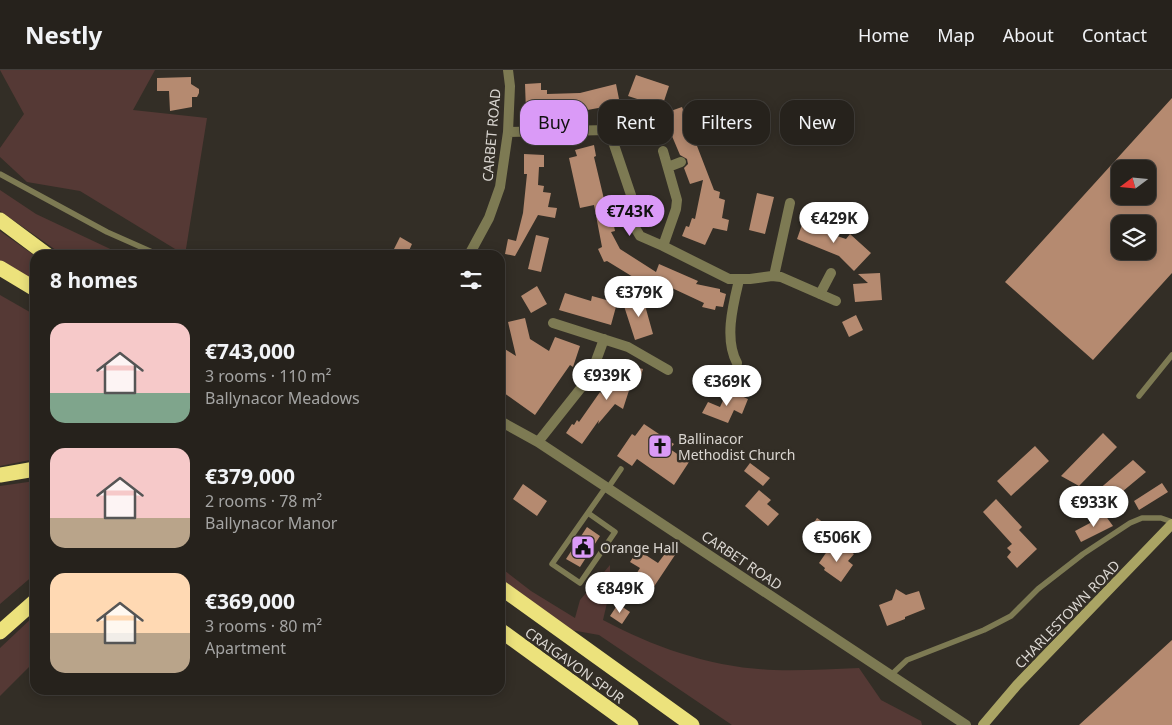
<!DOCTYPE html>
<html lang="en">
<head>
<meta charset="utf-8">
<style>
  body { margin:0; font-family:"Noto Sans",sans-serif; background:#2e2a25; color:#f1f3f6; height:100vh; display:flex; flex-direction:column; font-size:19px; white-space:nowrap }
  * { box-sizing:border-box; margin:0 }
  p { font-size:16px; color:#a4a4a3 }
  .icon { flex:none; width:28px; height:28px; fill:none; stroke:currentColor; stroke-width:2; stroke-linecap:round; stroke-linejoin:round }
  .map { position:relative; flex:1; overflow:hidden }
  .side { position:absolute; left:30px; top:180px; width:475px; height:445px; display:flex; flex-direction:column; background:#26221c; border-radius:15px; box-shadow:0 2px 12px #0003,0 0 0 1px #423f3b }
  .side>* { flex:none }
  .hud { position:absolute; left:520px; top:30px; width:475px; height:45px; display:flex; gap:10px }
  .needle { width:32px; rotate:254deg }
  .tools { position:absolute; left:1111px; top:90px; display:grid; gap:10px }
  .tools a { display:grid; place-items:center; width:45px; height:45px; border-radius:10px; background:#26221c; box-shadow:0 2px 12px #0003,0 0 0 1px #423f3b; font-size:25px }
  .price { position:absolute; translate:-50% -42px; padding:0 11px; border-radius:18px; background:#fff; color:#222; font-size:16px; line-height:32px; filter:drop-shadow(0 1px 2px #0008) }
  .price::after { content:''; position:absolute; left:50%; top:30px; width:15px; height:11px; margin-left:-8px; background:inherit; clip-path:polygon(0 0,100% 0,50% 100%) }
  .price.current { background:#da9af7; color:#111 }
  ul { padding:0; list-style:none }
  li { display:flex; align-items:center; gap:15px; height:125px; padding:0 20px }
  li span { display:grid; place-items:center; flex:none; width:140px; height:100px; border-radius:15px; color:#555 }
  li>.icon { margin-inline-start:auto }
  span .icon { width:60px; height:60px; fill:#fffc; stroke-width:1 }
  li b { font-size:21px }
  h2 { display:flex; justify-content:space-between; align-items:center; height:60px; padding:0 20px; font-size:21px }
  .tag { padding:0 18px; border-radius:15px; background:#26221c; box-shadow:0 2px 12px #0003,0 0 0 1px #423f3b; font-size:18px; line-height:45px }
  .tag.current { background:#da9af7; color:#111 }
  header { display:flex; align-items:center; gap:30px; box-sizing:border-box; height:70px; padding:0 25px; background:#26221c; border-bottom:1px solid #423f3b }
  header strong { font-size:24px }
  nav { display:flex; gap:28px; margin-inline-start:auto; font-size:18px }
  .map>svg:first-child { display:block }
  .green { fill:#553935 }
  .building { fill:#b58a70; fill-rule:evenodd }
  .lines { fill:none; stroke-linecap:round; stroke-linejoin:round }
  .service { stroke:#7d7a53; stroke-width:5.5 }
  .minor { stroke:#7d7a53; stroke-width:10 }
  .secondary { stroke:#aaa464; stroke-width:10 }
  .motorway { stroke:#ece27c; stroke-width:15 }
  .labels { text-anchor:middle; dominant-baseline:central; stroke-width:5; stroke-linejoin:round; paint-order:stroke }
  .street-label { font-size:14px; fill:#dad6d1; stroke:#332e26 }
  .poi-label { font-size:14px; fill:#dad6d1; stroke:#332e26; text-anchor:start }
</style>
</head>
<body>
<header>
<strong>Nestly</strong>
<nav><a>Home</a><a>Map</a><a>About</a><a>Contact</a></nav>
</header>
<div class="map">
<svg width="1172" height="655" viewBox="0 0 1172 655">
  <rect width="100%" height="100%" fill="#332e26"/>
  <path class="green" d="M0 0H155L133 40 207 48 185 185 80 121 27 112 0 87V78L24 44Z
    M0 120 36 144 123 185H63L0 141Z
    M0 161 35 186V216L0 192Z
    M0 225 35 245V389L0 396Z
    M35 411V504L0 534V416Z
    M610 495V520L603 550C655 578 714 598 774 600 802 601 831 599 859 598L881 630 921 651 922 655H732L599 565 571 560 500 511V497L531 521 575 548 580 530Z
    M35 545V591L0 626V578Z"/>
  <path class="building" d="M636 5 669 16 662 37 628 26Z
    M191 7V14L199 19V23L197 27H192V37L170 41 169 21H157V8Z
    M541 13V20H547V24L580 23 616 14 620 34 582 41 526 42 525 14Z
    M1172 28V203L1093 290 1005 212ZM1120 99H1148V126H1120ZM1120 154H1148V181H1120Z
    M682 37 714 120 720 122 719 128 725 130 722 148 729 150 727 161 713 158 705 175 682 166 686 156 689 157 692 148 695 149 703 110 690 114 684 98 688 94 687 89 680 85 669 59 666 60 662 51 664 50 662 44Z
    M594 75 596 86 594 87 608 146H612L615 161 611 162 620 179 656 202 659 194 698 211 696 214 720 219V222L726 224 723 237 716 236 715 240 702 237 704 233 659 212 656 218 652 216 651 218 607 191 604 192 598 179 602 177 594 135 580 138 569 88 577 86 575 80Z
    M524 84 544 85V97H539L538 115 544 116 543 122 551 123 548 137 557 138 555 148 538 145 515 186 505 184 508 169 516 171 523 143 527 104H524Z
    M757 123 774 127 765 164 749 160Z
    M812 151 830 158 828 163 846 169 850 164 871 183 854 201 839 186 797 169 803 152 811 155Z
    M536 165 549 168 541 202 528 199Z
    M400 167 412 174 407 185H391Z
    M880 203 882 230 855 232 853 214 868 213 858 204Z
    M537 216 547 234 531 243 521 226Z
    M565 223 591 231 592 226 617 233 611 255 559 240Z
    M632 226 648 231 646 239 653 264 635 270 624 236 629 237Z
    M856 245 863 260 849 267 842 252Z
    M525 248 530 269 549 281 555 267 580 276 573 297 570 295 535 345 500 320V276L516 286 508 252Z
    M616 292 643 299 639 313 632 311 623 339 615 334 598 354 599 350 582 374 566 363 572 354 574 355 577 350 579 352 600 322 606 327Z
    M728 320 748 329 742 344 734 340 728 353 702 343 708 332 720 337Z
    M644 354 674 374 670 379 689 392 674 415 637 389 632 396 617 386 632 364 635 366Z
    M1103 363 1117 377 1079 416 1061 406Z
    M1035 376 1049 391 1011 426 997 411Z
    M1133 390 1146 402 1099 441 1083 433Z
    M750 393 770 408 763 416 744 401Z
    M1162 413 1168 422 1139 440 1134 431Z
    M523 414 547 431 537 446 513 429Z
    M759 420 771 430 767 434 779 444 768 456 745 436Z
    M996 429 1022 457 1019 460 1037 479 1017 498 1007 487 1011 482 1007 478 1012 474 983 442Z
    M1105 445 1113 456 1081 472 1075 461Z
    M817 448 827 455 818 470 807 463Z
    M587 457 600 466 580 497 566 489Z
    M670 477 677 482 653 518 647 514 645 517 633 509 640 498 630 492 638 480 658 493Z
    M830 477 839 484 844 477 854 484 848 491 853 495 841 512 824 500 825 498 819 493Z
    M896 519 906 525 919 521 925 539 905 547V549L887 556 879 535 892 530Z
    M618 534 630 542 622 554 610 546Z
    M1172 570V655H1079Z"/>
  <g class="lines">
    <path class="service" d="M0 104 107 162 159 185
      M1139 326 1172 285
      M608 418 621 399
      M588 443 615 462 580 513 552 494 606 417
      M891 605 907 590 984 560 1011 546 1038 519 1083 484 1130 453 1142 448H1161L1172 452"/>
    <path class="minor" d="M609 60 648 47
      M508 62 609 60 631 125 634 138V156L640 166 663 176 729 209H750L772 206 781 207 836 231
      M663 81 677 130 676 139 663 176
      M668 97 681 92
      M469 185 489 148 500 117 508 62 510 16 508 0
      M774 206 790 133
      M820 224 831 203
      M553 253 628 277 668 300
      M737 293C724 269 733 235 739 210
      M500 351 538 372 966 655
      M538 372 588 309 593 299 604 269"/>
    <path class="secondary" d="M983 655 1017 615 1172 454"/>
    <path class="motorway" d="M0 150 47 185
      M0 198 35 219
      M0 405 35 399
      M500 517 692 655
      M500 560 631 655
      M0 562 35 531"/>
  </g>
  <defs>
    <g id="church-square" transform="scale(1.25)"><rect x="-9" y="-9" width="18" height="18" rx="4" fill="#da9af7" stroke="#332e26"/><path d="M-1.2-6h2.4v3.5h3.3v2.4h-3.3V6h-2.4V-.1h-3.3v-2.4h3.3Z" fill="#111"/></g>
    <g id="civic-square" transform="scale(1.25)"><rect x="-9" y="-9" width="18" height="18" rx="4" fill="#da9af7" stroke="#332e26"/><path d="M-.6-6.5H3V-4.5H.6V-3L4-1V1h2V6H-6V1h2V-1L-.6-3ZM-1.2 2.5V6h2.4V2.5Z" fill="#111"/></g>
  </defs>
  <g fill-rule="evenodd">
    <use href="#church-square" x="660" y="376"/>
    <use href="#civic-square" x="583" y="477"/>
  </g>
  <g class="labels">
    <g class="street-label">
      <text transform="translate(491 65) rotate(-85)">CARBET ROAD</text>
      <text transform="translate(742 490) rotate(34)">CARBET ROAD</text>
      <text transform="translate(1067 544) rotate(-46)">CHARLESTOWN ROAD</text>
      <text transform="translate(575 595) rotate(36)">CRAIGAVON SPUR</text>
    </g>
    <g class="poi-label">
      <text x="678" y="368">Ballinacor<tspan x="678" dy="16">Methodist Church</tspan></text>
      <text x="600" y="477">Orange Hall</text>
    </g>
  </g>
</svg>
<div class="tools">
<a><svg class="needle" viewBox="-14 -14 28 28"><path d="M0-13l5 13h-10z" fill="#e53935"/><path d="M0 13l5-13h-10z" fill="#a4a4a3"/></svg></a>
<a><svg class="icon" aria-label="layers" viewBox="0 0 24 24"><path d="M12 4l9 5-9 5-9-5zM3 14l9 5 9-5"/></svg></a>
</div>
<b class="price current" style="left:630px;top:167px">€743K</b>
<b class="price" style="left:834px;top:174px">€429K</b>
<b class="price" style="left:639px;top:248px">€379K</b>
<b class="price" style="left:607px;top:331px">€939K</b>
<b class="price" style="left:727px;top:337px">€369K</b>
<b class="price" style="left:1094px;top:458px">€933K</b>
<b class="price" style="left:837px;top:493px">€506K</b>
<b class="price" style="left:620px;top:544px">€849K</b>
<div class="hud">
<a class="tag current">Buy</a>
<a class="tag">Rent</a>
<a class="tag">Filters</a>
<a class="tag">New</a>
</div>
<section class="side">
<h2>8 homes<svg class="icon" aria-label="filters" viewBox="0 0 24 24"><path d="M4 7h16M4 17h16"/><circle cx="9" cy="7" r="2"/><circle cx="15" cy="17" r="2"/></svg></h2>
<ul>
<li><span style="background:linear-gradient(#f6c9c9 70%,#7fa58c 0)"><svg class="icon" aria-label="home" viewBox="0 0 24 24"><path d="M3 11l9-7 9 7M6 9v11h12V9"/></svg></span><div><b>€743,000</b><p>3 rooms · 110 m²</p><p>Ballynacor Meadows</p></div></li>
<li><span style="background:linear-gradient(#f6c9c9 70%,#b9a48a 0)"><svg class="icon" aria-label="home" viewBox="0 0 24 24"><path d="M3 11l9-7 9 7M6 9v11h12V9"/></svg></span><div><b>€379,000</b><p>2 rooms · 78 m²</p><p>Ballynacor Manor</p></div></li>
<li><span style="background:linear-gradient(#ffd9b3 60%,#b9a48a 0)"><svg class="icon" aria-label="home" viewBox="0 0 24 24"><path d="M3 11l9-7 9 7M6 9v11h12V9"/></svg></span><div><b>€369,000</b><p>3 rooms · 80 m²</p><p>Apartment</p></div></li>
</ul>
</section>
</div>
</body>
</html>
